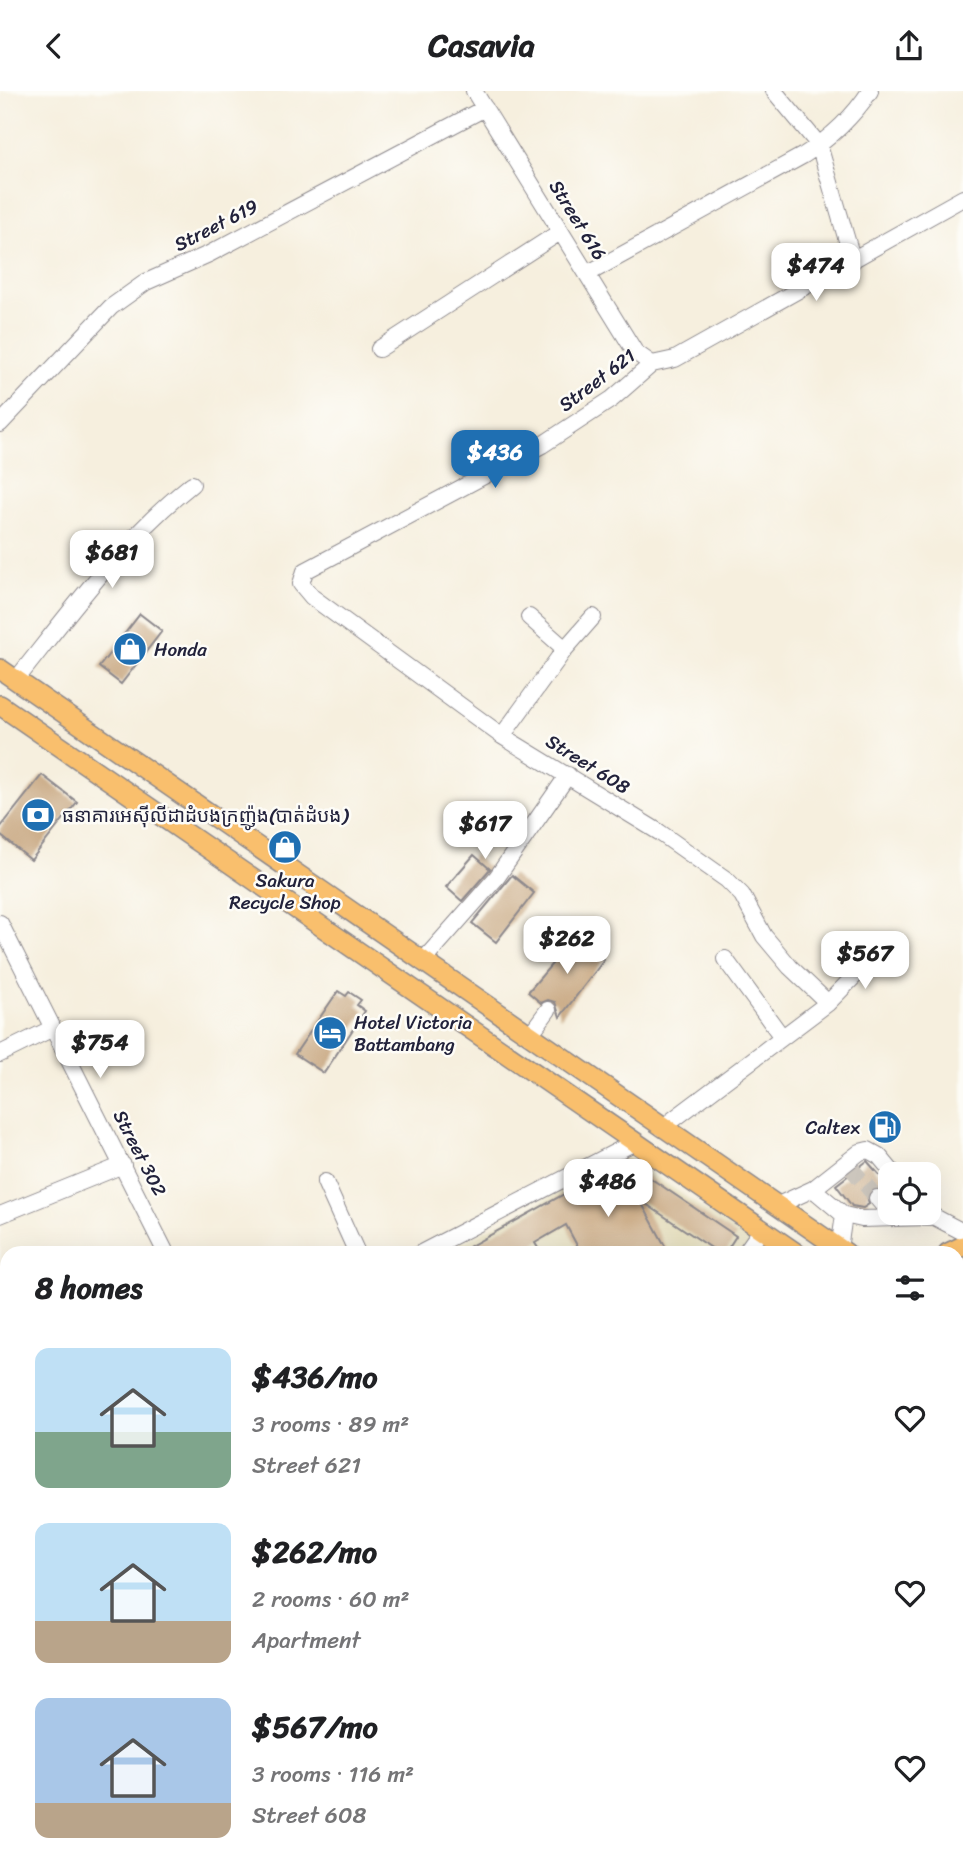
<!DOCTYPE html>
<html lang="en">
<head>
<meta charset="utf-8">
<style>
  body { margin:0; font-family:Sriracha,"Noto Sans Khmer",sans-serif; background:#f6f6f6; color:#202124; height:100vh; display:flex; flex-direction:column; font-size:26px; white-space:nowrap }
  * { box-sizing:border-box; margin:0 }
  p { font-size:23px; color:#757577 }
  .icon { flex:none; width:38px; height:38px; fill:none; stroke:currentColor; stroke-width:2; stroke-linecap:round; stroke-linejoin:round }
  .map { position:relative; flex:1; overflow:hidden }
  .sheet { position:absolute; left:0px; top:1155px; width:964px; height:625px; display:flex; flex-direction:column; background:#fff; border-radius:21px 21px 0 0; box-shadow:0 7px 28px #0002 }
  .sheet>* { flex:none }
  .controls { position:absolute; left:878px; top:1071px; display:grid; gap:14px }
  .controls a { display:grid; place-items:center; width:63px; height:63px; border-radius:14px; background:#fff; box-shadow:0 7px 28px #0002; font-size:35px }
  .price { position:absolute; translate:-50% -60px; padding:0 16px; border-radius:14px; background:#fff; color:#222; font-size:23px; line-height:46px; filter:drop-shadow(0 2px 4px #0008) }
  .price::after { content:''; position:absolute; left:50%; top:42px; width:21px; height:16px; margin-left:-10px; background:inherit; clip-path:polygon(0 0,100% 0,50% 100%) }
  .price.selected { background:#1f6fb2; color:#fff }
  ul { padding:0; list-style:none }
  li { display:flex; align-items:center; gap:21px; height:175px; padding:0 35px }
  li span { display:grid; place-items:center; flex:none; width:196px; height:140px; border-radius:14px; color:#555 }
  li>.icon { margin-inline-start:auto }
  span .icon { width:84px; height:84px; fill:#fffc; stroke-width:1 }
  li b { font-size:30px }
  h2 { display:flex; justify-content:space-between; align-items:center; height:84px; padding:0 35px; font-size:30px }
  header { display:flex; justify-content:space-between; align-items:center; height:91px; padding:0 35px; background:#fff; font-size:32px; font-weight:700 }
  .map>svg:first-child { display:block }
  .built { fill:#e3dcba }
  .green { fill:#8cc478; stroke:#57735a; stroke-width:2 }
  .building { fill:#caab86 }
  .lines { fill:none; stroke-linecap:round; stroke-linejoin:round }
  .minor-tunnel { stroke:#ccc6bd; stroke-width:16; stroke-dasharray:16 8; stroke-linecap:butt }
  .minor-casing { stroke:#8c888c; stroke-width:18 }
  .major-casing { stroke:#8c888c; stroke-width:22 }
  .minor { stroke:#fff; stroke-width:16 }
  .major { stroke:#f9bf6d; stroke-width:19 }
  .labels { text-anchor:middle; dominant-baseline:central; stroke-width:5; stroke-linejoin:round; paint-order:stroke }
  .street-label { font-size:19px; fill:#22223b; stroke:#fdfcf7 }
  .poi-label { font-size:19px; fill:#22223b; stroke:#fdfcf7; text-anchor:start }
</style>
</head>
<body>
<header><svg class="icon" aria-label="back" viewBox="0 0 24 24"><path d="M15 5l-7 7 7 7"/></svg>Casavia<svg class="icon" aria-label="share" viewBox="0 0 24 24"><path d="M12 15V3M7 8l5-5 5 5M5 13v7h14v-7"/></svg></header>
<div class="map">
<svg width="963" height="1779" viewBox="0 0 963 1779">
  <rect width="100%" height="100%" fill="#fdfcf7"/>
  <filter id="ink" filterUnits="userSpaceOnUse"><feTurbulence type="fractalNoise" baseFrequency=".0143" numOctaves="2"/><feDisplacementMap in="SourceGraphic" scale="14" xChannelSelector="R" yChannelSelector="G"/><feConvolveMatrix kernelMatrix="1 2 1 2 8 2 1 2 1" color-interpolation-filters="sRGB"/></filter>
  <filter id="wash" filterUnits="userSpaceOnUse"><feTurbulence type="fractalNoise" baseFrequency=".00686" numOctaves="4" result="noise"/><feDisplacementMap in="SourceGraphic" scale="28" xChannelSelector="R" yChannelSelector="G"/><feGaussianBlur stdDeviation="1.57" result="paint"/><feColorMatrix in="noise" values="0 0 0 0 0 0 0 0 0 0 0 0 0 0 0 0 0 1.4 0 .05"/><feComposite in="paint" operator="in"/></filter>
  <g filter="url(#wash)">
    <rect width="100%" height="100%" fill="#f6efde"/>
    <path class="built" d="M627 1066 768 1162H442Z
      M957 1290 963 1296V1661L957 1664Z"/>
    <path class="green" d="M520 1773H711L714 1779H523Z"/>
    <g id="blocks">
      <path class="building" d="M140 523 162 540 121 593 99 576Z
        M42 684 77 711 31 769 0 744V737Z
        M474 764 490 778 462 810 446 796Z
        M512 784 534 802 496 851 472 832Z
        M574 847 604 869 560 926 555 911 548 909 541 912 528 901Z
        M338 900 346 905 349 901 361 909 357 914 365 920 324 982 295 963Z
        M625 1070 736 1145 725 1162H719L640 1109 669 1162H581L566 1134 535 1152 541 1162H458L604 1081 610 1093Z
        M867 1070 890 1096 885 1100 880 1097 871 1099 867 1104 869 1113 863 1117 852 1115 836 1094Z"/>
    </g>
  </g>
  <g filter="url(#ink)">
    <use href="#blocks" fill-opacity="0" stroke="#8c888c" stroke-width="2"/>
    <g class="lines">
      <path class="minor-tunnel" d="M850 1076 877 1107"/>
      <g class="minor-casing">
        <path id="minor" d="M474 0 635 261 652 273
          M774 0 819 54 853 170
          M587 183 804 64C829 48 854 25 870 0
          M379 258 560 141
          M0 333 111 216 146 191 209 163 485 17
          M565 558 593 526
          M16 589C71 520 123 448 192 393
          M502 645 565 558 529 526
          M0 832 166 1162
          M725 868 782 946
          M422 871 497 786 568 684
          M828 912 790 876 764 845 742 804 727 789 659 741 502 645 312 506 301 493 305 480 542 354 612 308 652 273 675 268 963 107
          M529 945 548 919
          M0 963 53 937
          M662 1037 828 912 876 863
          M325 1091 357 1162
          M813 1098 844 1124 862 1128 931 1126
          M877 1107 894 1127
          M776 1115 813 1098 860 1061 868 1059 879 1065 894 1083
          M927 1122 963 1141
          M0 1124 123 1074
          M839 1158 844 1124
          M421 1162 635 1051
          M745 1162 762 1138
          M957 1267 963 1271
          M957 1311 963 1308
          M957 1677 963 1674
          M0 1750 7 1763
          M472 1773 475 1779
          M370 1779 384 1773
          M769 1779 780 1773"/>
      </g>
      <g class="major-casing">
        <path id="major" d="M0 578 846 1162
          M0 614 796 1162
          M948 1162 963 1155
          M957 1201 963 1197
          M0 1694 7 1689"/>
      </g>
      <use href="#minor" class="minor"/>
      <use href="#major" class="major"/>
    </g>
  </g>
  <defs>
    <g id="shop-disc" transform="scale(1.75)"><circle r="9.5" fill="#1f6fb2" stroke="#fdfcf7"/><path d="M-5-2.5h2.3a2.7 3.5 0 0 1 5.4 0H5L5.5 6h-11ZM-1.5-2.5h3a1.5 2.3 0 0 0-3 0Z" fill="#fff"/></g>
    <g id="bank-disc" transform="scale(1.75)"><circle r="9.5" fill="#1f6fb2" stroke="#fdfcf7"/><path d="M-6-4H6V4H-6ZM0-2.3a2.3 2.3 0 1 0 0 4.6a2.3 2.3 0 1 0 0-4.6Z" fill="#fff"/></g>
    <g id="hotel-disc" transform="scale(1.75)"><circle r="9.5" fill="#1f6fb2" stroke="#fdfcf7"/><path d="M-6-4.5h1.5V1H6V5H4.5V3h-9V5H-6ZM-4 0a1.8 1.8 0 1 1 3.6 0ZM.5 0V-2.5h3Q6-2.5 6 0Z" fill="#fff"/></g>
    <g id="fuel-disc" transform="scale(1.75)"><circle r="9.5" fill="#1f6fb2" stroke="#fdfcf7"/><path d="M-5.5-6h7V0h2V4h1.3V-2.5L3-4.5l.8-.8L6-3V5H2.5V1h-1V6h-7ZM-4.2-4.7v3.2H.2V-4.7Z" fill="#fff"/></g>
  </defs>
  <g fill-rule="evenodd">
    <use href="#shop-disc" x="130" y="558"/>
    <use href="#bank-disc" x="38" y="724"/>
    <use href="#shop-disc" x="285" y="756"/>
    <use href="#hotel-disc" x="330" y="942"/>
    <use href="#fuel-disc" x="885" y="1036"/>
  </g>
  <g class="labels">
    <g class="street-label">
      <text transform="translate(578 129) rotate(58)">Street 616</text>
      <text transform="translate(216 134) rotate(-27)">Street 619</text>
      <text transform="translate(597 289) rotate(-37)">Street 621</text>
      <text transform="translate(588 673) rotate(32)">Street 608</text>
      <text transform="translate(140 1062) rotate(63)">Street 302</text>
    </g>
    <g class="poi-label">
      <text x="154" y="558">Honda</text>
      <text x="62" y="724">ធនាគារអេស៊ីលីដាដំបងក្រញ៉ូង(បាត់ដំបង)</text>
      <text x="285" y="789" text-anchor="middle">Sakura<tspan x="285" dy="22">Recycle Shop</tspan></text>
      <text x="354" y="931">Hotel Victoria<tspan x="354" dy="22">Battambang</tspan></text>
      <text x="860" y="1036" text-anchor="end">Caltex</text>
    </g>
  </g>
</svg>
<div class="controls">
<a><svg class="icon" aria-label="locate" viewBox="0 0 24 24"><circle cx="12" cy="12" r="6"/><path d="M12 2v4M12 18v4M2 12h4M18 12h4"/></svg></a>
</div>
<b class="price" style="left:816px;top:212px">$474</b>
<b class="price selected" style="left:495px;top:399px">$436</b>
<b class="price" style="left:112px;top:499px">$681</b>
<b class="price" style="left:485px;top:770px">$617</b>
<b class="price" style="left:567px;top:885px">$262</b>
<b class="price" style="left:865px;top:900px">$567</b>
<b class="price" style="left:100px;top:989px">$754</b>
<b class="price" style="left:608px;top:1128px">$486</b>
<section class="sheet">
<h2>8 homes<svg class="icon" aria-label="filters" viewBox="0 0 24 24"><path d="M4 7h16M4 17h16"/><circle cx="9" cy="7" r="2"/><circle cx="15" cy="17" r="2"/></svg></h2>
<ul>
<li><span style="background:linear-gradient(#bfe0f5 60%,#7fa58c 0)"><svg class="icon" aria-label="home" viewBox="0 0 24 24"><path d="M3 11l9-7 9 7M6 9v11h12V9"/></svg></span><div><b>$436/mo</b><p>3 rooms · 89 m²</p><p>Street 621</p></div><svg class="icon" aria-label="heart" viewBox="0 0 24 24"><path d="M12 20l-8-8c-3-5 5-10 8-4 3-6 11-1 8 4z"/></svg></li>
<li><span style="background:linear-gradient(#bfe0f5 70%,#b9a48a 0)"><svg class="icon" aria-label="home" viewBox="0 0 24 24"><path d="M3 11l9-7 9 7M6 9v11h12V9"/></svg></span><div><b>$262/mo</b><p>2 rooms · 60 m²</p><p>Apartment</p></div><svg class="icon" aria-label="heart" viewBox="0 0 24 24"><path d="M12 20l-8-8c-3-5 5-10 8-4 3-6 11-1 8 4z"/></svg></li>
<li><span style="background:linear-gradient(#a9c7e8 75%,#b9a48a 0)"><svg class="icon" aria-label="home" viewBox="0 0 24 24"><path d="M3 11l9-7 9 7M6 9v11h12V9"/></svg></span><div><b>$567/mo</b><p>3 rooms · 116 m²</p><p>Street 608</p></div><svg class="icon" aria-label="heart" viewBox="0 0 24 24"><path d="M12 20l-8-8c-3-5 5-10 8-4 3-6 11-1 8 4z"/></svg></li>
</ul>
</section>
</div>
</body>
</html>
